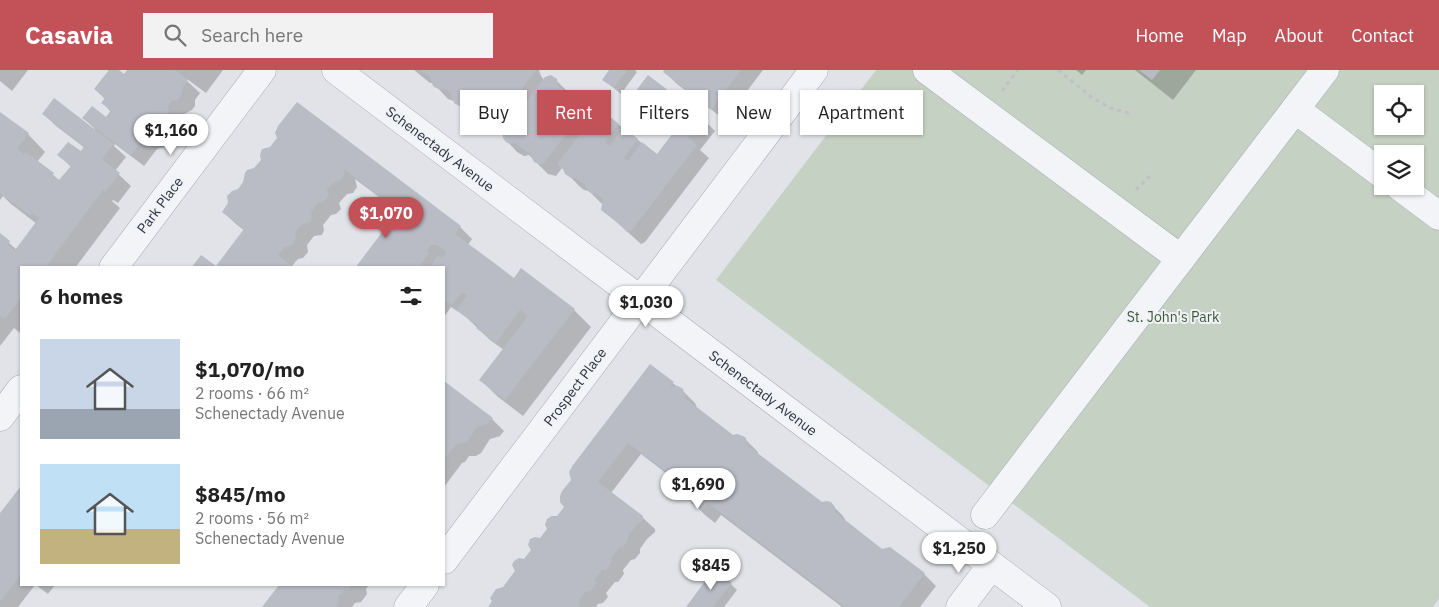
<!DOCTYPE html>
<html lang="en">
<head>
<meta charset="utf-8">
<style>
  body { margin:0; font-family:"IBM Plex Sans",sans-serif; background:#f2f2f2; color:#222; height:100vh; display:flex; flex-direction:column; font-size:19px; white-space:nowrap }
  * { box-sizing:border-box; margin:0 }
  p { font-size:16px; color:#767676 }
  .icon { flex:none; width:28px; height:28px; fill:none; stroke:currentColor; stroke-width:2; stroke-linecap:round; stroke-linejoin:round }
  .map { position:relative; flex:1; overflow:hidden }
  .details { position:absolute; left:20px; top:196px; width:425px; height:320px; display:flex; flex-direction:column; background:#fff; border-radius:0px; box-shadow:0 1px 4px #0004 }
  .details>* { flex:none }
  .top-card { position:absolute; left:460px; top:20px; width:475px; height:45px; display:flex; gap:10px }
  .buttons { position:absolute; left:1374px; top:15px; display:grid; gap:10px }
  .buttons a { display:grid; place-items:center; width:50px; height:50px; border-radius:0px; background:#fff; box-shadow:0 1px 4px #0004; font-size:25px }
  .price { position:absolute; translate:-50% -42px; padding:0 11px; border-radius:18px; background:#fff; color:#222; font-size:16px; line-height:32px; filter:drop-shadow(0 1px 2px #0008) }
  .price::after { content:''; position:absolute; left:50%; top:30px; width:15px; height:11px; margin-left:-8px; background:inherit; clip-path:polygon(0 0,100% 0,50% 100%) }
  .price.active { background:#c25258; color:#fff }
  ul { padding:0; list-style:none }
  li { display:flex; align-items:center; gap:15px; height:125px; padding:0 20px }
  li span { display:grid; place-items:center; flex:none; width:140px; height:100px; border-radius:0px; color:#555 }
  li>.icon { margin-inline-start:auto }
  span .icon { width:60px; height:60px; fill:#fffc; stroke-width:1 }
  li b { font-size:21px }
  h2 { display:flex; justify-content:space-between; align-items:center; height:60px; padding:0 20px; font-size:21px }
  .pill { padding:0 18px; border-radius:0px; background:#fff; box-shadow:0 1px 4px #0004; font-size:18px; line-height:45px }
  .pill.active { background:#c25258; color:#fff }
  header { display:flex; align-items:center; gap:30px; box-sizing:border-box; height:70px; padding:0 25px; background:#c25258; color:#fff }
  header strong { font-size:24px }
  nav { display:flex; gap:28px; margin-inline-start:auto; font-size:18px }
  .search { width:350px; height:45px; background:#f2f2f2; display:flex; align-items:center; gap:12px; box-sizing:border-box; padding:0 18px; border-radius:0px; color:#767676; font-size:19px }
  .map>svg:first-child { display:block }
  .green { fill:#c5d1c3; fill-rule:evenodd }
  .shadow { fill:#0003 }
  .building { fill:#b9bcc5 }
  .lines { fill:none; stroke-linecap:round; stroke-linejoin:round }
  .street-casing { stroke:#a7aab2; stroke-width:29 }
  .path { stroke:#bfc1c7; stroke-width:3; stroke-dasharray:4 4; stroke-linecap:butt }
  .street { stroke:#f3f4f7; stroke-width:28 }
  .labels { text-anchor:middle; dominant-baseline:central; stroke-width:4; stroke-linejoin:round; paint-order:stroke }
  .street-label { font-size:14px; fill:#2b303e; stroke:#f0f2f6 }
  .park-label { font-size:14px; fill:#3c5939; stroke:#f0f2f6 }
</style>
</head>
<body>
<header>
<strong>Casavia</strong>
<div class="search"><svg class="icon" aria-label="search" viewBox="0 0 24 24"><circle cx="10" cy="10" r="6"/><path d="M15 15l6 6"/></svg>Search here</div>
<nav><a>Home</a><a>Map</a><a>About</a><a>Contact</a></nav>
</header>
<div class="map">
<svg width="1439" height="537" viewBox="0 0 1439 537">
  <rect width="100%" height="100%" fill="#e1e3e8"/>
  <path class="green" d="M876 0H1439V529L1433 537H1150L716 210ZM1382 24H1415V56H1382ZM1382 84H1415V116H1382Z"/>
  <path class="shadow" d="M0 0H28L12 21 0 11Z
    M108 0H117L124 6 129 0H223L206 23 187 9 186 10 200 23 195 30V36L192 40 184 44 180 49 181 55 179 58 176 60 172 61 167 67V72L165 77 157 79 144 96 115 74 114 76 126 87 115 101 131 116 118 133 113 130 112 131 120 138 75 198H21V264L14 258 0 276V165L17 180 37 154 11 134 3 126 0 130V43L28 64 45 82 37 92 60 111 71 97 59 85 81 83 85 78 56 56 44 44 94 60 95 59 84 48H106L111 42 103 33 106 30 95 19 109 1Z
    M414 0H539L541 6 544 10H556L569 23V26L574 30 586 32 598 45V54H618L658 86 676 61 646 38 634 26 648 7 702 48 715 61 700 80 709 88 645 172 641 174 602 139 603 135 589 121 584 120 579 116 562 98 556 106 548 104 529 85 524 86 517 82 505 69 503 65 500 62 495 63 491 61 477 47H471L454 31 448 29 433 13H430Z
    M611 0H635L637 2 621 24 604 10Z
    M666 0H763L725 50 677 14 665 2Z
    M1076 0H1086L1082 5Z
    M1135 0H1196L1173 30Z
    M277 63 460 157 472 169 468 175 514 209 574 240 591 257 523 346 498 327 481 310 504 280 490 270 465 246 451 237 444 247V198H356L396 149 395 143 390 138 391 136 355 109 357 117 353 123 347 124 339 133 341 139 336 144 331 145 323 155 324 160 322 165 314 166 307 175 308 182 303 188 298 189 291 197 236 154 223 142 278 69Z
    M650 296 682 320 695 333 697 338 733 366 743 367 758 382V385L822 434 830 433 843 446 847 453 882 480 924 504 936 516 920 537H842L721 445 715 453 705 445 693 433 697 427 641 384 611 423 642 447 655 459V462L647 469 640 479V483L635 489 631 490 623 500 624 504 618 512H615L606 523 608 527 603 533 598 534 596 537H489L565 437Z
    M444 312 492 349 504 361 500 366 490 369 481 383 476 386H469L465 392 462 393 444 417Z
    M21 417V515H35L18 537H0V445Z
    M731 514 737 520 724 537H687Z
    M36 515H55L48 524Z
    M280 515H369L366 519 367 524 361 532 355 533 352 537H264Z"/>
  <path class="building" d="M109 0H119L124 4 127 0H175L188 10 183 17 181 26 177 30 172 31 168 37 169 42 167 46 163 49H159L155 54V59L153 65 145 67 131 85 82 48 92 36 106 47 111 40 101 33 105 28 94 19Z
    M420 0H536L494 56 487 50 482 51 477 49 474 45 473 40 466 35 462 36 455 34 452 28 451 23 445 19H439L434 17 431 12 430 7Z
    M609 0H627L614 18 602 10Z
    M664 0H741L712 39 663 2Z
    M1139 0H1160L1152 10Z
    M551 5 557 9 558 16 575 29 581 27 586 31V38L543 94H540L534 92 530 84 515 73 510 74 506 72 503 68 502 63 545 7Z
    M648 5 703 47 688 67 697 75 632 160 627 162 624 159 623 157 601 140 603 129 596 124 589 122 585 115 577 109 571 108 565 104 563 99 557 94 584 59 590 63 605 43 619 54 605 72 610 76 623 57 638 69 624 88 628 91 642 72 657 84 676 59 632 26Z
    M54 28 114 74 102 89 120 103 105 122 103 120 45 198H21V228L5 249 1 246 0 247V163L10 171 8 175 15 180 39 148 32 143 30 146 0 123V42L29 63 17 79 24 84 26 82 54 103 53 105 59 110 71 96 57 85 68 72 81 81 84 76 42 44Z
    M297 32 461 156 455 164 493 192 514 208 521 198 575 239 505 330 479 310 528 246 520 240 496 273 476 258 478 256 456 240 467 226 462 222 452 235 444 230V198H429L438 185 442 188 447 182 437 175H431L427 180 429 183 418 198H355L389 153 394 148V142L388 138 390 135 344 99 345 104 340 111 334 112 327 120 329 126 324 132 318 133 311 142 312 147 310 153 302 154 295 163 296 169 291 176 285 177 278 185 295 198H191L201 185 216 196 244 159 222 142 228 133 227 126 232 121 238 119 243 112 245 103 247 100 254 98 261 90 260 85 262 79 270 77 277 68 275 63 278 56Z
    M650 294 674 312 670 317 678 316 683 319 685 325V328L733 365 737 364 743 366 746 368 747 375 822 432 826 431 831 432 835 437V442L882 479 890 477 925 503 899 537H845L708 433 702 441 691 433 697 425 628 373 598 412 643 446V450L635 457 628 466V470L623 477 619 478 611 488 612 491 606 500H602L594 510 596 514 591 521 585 522 579 531 580 535 579 537H488L492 531 490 528 496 519 503 517 515 501 512 495 514 491 519 488 524 489 531 480 528 475 530 469 535 467 540 468 547 459 545 455 547 449 552 446H557L564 437 560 432V426L562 421 571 410 569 402 573 395Z
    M444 311 493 348 487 354 477 357 467 372 457 374 444 389Z
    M21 416V504L0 532V443Z
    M714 499 732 513 713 537H686Z
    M279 515H352L349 519 343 521 338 527 339 533 336 537H262Z"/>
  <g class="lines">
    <g class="street-casing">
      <path id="street" d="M336 0 1047 537
        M927 0 1181 189
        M1295 39 1382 104
        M1399 116 1439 146
        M113 198 262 0
        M0 347 21 319
        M985 445 1325 0
        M444 490 814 0
        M408 537 425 515
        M960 537 991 496"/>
    </g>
    <path class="path" d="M1058 0 1090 26 1110 38 1129 43
      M1002 21 1018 0
      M1136 120 1153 103"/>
    <use href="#street" class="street"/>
  </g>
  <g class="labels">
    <g class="street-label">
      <text transform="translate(440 79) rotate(37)">Schenectady Avenue</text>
      <text transform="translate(160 135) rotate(-53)">Park Place</text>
      <text transform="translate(575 317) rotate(-53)">Prospect Place</text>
      <text transform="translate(763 323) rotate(37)">Schenectady Avenue</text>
    </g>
    <g class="park-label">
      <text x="1173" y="247">St. John's Park</text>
    </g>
  </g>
</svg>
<div class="buttons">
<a><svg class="icon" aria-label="locate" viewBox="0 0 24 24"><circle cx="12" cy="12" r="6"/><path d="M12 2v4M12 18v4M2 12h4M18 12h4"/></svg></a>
<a><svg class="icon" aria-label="layers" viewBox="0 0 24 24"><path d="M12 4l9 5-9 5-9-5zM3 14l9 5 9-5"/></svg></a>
</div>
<b class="price" style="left:171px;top:86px">$1,160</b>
<b class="price active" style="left:386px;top:169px">$1,070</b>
<b class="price" style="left:646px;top:258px">$1,030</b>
<b class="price" style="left:698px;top:440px">$1,690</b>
<b class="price" style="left:959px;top:504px">$1,250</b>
<b class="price" style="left:711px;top:521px">$845</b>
<div class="top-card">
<a class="pill">Buy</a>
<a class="pill active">Rent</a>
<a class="pill">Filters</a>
<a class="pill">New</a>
<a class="pill">Apartment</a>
</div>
<section class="details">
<h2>6 homes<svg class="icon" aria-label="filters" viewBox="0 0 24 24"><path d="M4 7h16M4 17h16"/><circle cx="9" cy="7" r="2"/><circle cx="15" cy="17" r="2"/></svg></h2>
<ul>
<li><span style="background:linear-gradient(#c9d6e8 70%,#9aa5b1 0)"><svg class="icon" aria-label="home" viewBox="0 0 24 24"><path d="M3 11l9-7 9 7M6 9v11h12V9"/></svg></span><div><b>$1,070/mo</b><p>2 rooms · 66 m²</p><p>Schenectady Avenue</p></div></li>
<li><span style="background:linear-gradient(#bfe0f5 65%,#c2b280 0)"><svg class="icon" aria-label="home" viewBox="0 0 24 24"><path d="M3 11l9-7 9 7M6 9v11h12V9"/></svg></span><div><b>$845/mo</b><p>2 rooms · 56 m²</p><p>Schenectady Avenue</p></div></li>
</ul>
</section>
</div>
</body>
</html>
